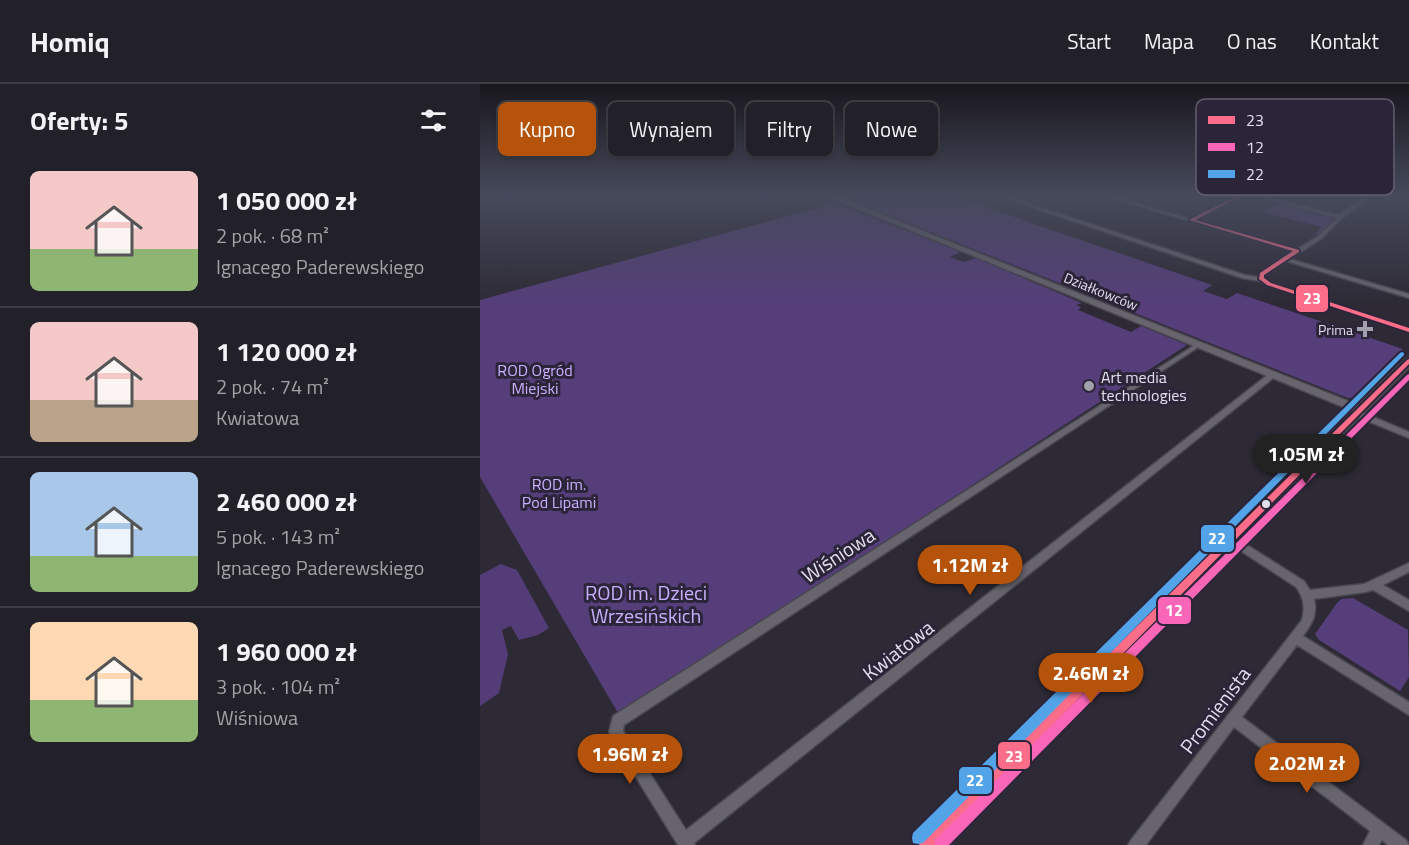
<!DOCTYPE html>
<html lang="pl">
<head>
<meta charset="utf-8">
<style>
  body { margin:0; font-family:"Titillium Web",sans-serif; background:#2e2d34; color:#f1f3f6; height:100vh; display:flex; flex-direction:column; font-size:22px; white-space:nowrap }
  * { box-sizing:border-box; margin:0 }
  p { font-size:20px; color:#a2a3a8 }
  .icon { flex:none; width:33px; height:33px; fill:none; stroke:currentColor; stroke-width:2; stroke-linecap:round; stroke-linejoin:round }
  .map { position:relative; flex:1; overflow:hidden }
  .panel { display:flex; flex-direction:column; background:#222028; width:480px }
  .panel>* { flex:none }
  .guide { position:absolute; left:18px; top:18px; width:570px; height:54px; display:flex; gap:12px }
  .price { position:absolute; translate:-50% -51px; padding:0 14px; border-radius:21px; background:#b45309; color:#fff; font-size:20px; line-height:39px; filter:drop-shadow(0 2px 3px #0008) }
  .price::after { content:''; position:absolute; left:50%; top:36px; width:18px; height:14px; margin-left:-9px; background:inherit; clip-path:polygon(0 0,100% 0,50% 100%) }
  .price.current { background:#222; color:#fff }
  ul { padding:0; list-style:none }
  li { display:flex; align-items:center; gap:18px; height:150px; padding:0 30px }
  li+li { border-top:2px solid #3f3e45 }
  li span { display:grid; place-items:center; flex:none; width:168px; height:120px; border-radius:9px; color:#555 }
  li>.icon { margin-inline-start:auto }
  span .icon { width:72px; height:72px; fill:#fffc; stroke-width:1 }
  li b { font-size:26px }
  h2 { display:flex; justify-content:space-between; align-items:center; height:72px; padding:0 30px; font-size:26px }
  .chip { padding:0 21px; border-radius:9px; background:#222028; box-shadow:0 2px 4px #0004,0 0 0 2px #3f3e45; font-size:21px; line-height:54px }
  .chip.current { background:#b45309; color:#fff }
  header { display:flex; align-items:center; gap:36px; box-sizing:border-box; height:84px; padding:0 30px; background:#222028; border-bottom:2px solid #3f3e45 }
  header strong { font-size:28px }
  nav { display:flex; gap:33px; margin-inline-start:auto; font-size:21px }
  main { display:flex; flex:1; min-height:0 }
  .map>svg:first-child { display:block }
  .green { fill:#563e7a }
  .forest { fill:#533c78 }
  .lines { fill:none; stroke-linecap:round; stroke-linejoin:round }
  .minor-casing { stroke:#47454e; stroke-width:3 }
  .tertiary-casing { stroke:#47454e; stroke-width:3 }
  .minor { fill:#67646d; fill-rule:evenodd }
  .tertiary { fill:#67646d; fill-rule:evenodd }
  .bus-1-casing { stroke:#2c253a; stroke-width:4 }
  .bus-2-casing { stroke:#2c253a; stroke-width:4 }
  .bus-3-casing { stroke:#2c253a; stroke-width:4 }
  .bus-1 { fill:#fb6d88; fill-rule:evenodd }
  .bus-2 { fill:#fa66b7; fill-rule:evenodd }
  .bus-3 { fill:#53a3e8; fill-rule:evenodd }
  .poi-dot { fill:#a3a0ad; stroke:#2c253a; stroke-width:2 }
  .bus-dot { fill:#e3dfed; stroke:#2c253a; stroke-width:2 }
  .labels { text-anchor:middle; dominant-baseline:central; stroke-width:6; stroke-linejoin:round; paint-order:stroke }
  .far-street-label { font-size:14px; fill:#e3dfed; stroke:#2c253a }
  .far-poi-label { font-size:14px; fill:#e3dfed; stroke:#2c253a; text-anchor:end }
  .park-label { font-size:16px; fill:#caaffd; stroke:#2c253a }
  .poi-label { font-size:16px; fill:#e3dfed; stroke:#2c253a; text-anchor:start }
  .near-street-label { font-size:20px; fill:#e3dfed; stroke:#2c253a }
  .near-park-label { font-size:20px; fill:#caaffd; stroke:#2c253a }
  .key { fill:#2c253a; stroke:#635d70; stroke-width:1.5 }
  .key-label { font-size:16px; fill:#e3dfed }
  .line-badge { stroke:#2c253a; stroke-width:2 }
  .badge-label { font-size:16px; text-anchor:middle; font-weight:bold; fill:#fff }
</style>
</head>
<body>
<header>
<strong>Homiq</strong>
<nav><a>Start</a><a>Mapa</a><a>O nas</a><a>Kontakt</a></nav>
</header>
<main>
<section class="panel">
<h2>Oferty: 5<svg class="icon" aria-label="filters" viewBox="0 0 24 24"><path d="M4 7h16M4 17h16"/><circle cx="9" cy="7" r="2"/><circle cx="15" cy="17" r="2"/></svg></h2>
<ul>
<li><span style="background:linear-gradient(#f6c9c9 65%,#8fb573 0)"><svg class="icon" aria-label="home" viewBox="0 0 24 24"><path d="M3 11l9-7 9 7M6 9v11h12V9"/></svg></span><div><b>1 050 000 zł</b><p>2 pok. · 68 m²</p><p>Ignacego Paderewskiego</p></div></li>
<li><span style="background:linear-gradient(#f6c9c9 65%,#b9a48a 0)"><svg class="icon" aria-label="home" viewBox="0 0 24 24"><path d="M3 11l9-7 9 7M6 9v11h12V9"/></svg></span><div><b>1 120 000 zł</b><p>2 pok. · 74 m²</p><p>Kwiatowa</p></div></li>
<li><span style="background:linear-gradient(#a9c7e8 70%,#8fb573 0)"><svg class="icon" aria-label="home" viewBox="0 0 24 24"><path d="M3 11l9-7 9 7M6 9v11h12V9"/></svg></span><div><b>2 460 000 zł</b><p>5 pok. · 143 m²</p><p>Ignacego Paderewskiego</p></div></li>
<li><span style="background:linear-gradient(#ffd9b3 65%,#8fb573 0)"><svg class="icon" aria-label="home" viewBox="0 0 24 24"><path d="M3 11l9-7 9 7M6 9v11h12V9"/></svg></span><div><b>1 960 000 zł</b><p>3 pok. · 104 m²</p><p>Wiśniowa</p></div></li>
</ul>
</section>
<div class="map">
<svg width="929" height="761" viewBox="0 0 929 761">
  <rect width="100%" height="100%" fill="#2d2a35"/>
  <path class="green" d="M363 113H476L732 201 723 207 747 215 757 209 923 265 872 314H868Z
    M356 119 480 168 470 173 483 178 496 174 602 219 596 221 601 223 598 226 651 248 661 242 707 261 402 460 138 629 0 393V216Z
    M799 119 851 132 855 134 841 150 834 151 842 143 782 128Z
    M873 514 928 546 929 593 920 607 839 556 835 550 857 519 861 515Z"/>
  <path class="forest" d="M21 480 37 486 69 544 58 551 39 556 31 542 22 546 28 570 19 609 0 622V491Z"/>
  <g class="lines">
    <g class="minor-casing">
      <path id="minor" d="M521 113H529L765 191 778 193 780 189 814 168 628 113H636L710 135 755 113H761L715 136 817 165 837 153 857 134 777 113H786L859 131 885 113H891L862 134 841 155 810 175 929 210V214L806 177 785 191 784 194 791 199 929 244V248L787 201 779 197 762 194Z
        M923 113H929V115L923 114Z
        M718 259 720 260V262L144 641 143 647 206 746 790 289H796L797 291 214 759 215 761H198L131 653 129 648 133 632Z
        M873 327H879L929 348V354L873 331 872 329Z
        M751 451 824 497 830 506 884 500 929 479V488L903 501 929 516V527L893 506 886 508 834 515C838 530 832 540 823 552L929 618V631L817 561 762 633 926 756 929 761H908L902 756 899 761H883L890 747 754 643 666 761H648L651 756 822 536C825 523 824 514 816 503L747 458 746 455 747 452Z"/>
    </g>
    <g class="tertiary-casing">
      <path id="tertiary" d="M349 113H358L878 321 926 275 929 274V283L459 761H435L438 754 873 327Z"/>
    </g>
    <use href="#minor" class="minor"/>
    <use href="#tertiary" class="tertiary"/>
    <g class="bus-1-casing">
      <path id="bus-1" d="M754 113H760L715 136 819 166V168L784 191V194L791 199 929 244V248L787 201 779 195 780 189 813 167 709 136Z
        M929 275V280L454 761H439L440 756 927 276Z"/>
    </g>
    <g class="bus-2-casing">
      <path id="bus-2" d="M929 290V296L469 761H454L455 756 927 291Z"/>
    </g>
    <g class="bus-3-casing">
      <path id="bus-3" d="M922 268 924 269V271L443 759 438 760 433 759 432 754 433 749 920 269Z"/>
    </g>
    <use href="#bus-1" class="bus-1"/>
    <use href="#bus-2" class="bus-2"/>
    <use href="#bus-3" class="bus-3"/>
  </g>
  <linearGradient id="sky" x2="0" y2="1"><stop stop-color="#19171d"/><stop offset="0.51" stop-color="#464a5c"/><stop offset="1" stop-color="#464a5c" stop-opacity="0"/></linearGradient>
  <rect width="929" height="220" fill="url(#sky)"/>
  <g class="poi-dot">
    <path d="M882 236h6v6h6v6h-6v6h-6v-6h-6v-6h6z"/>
    <circle cx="609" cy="302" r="6"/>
  </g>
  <circle class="bus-dot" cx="786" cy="420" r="5"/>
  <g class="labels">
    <g class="far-street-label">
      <text transform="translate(621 207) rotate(22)">Działkowców</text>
    </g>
    <g class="far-poi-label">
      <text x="873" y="245">Prima</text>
    </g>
    <g class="park-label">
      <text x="55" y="286">ROD Ogród<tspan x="55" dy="18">Miejski</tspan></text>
      <text x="79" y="400">ROD im.<tspan x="79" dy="18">Pod Lipami</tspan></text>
    </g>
    <g class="poi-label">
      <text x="621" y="293">Art media<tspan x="621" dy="18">technologies</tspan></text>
    </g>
    <g class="near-street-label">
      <text transform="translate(358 471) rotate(-33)">Wiśniowa</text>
      <text transform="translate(418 566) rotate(-38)">Kwiatowa</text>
      <text transform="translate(735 626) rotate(-53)">Promienista</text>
    </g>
    <g class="near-park-label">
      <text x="166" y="508">ROD im. Dzieci<tspan x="166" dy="23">Wrzesińskich</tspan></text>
    </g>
  </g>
  <rect x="716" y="15" width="198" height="96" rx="9" class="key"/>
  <rect x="728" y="32" width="27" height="8" fill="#fb6d88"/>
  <rect x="728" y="59" width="27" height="8" fill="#fa66b7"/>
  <rect x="728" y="86" width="27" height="8" fill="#53a3e8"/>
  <g class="key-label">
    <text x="766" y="42">23</text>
    <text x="766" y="69">12</text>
    <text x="766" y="96">22</text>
  </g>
  <g class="line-badge">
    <rect x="815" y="200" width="34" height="29" rx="6" fill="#fb6d88"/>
    <rect x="720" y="440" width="35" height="29" rx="6" fill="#53a3e8"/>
    <rect x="677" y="512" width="35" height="29" rx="6" fill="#fa66b7"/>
    <rect x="517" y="657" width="34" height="29" rx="6" fill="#fb6d88"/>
    <rect x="478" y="682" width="35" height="29" rx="6" fill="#53a3e8"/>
  </g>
  <g class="badge-label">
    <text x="832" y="220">23</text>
    <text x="737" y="460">22</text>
    <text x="694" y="532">12</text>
    <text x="534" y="678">23</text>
    <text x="495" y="702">22</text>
  </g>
</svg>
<b class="price current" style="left:826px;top:401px">1.05M zł</b>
<b class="price" style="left:490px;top:512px">1.12M zł</b>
<b class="price" style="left:611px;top:620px">2.46M zł</b>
<b class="price" style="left:150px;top:701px">1.96M zł</b>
<b class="price" style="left:827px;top:710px">2.02M zł</b>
<div class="guide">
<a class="chip current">Kupno</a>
<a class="chip">Wynajem</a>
<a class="chip">Filtry</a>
<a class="chip">Nowe</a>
</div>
</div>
</main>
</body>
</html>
